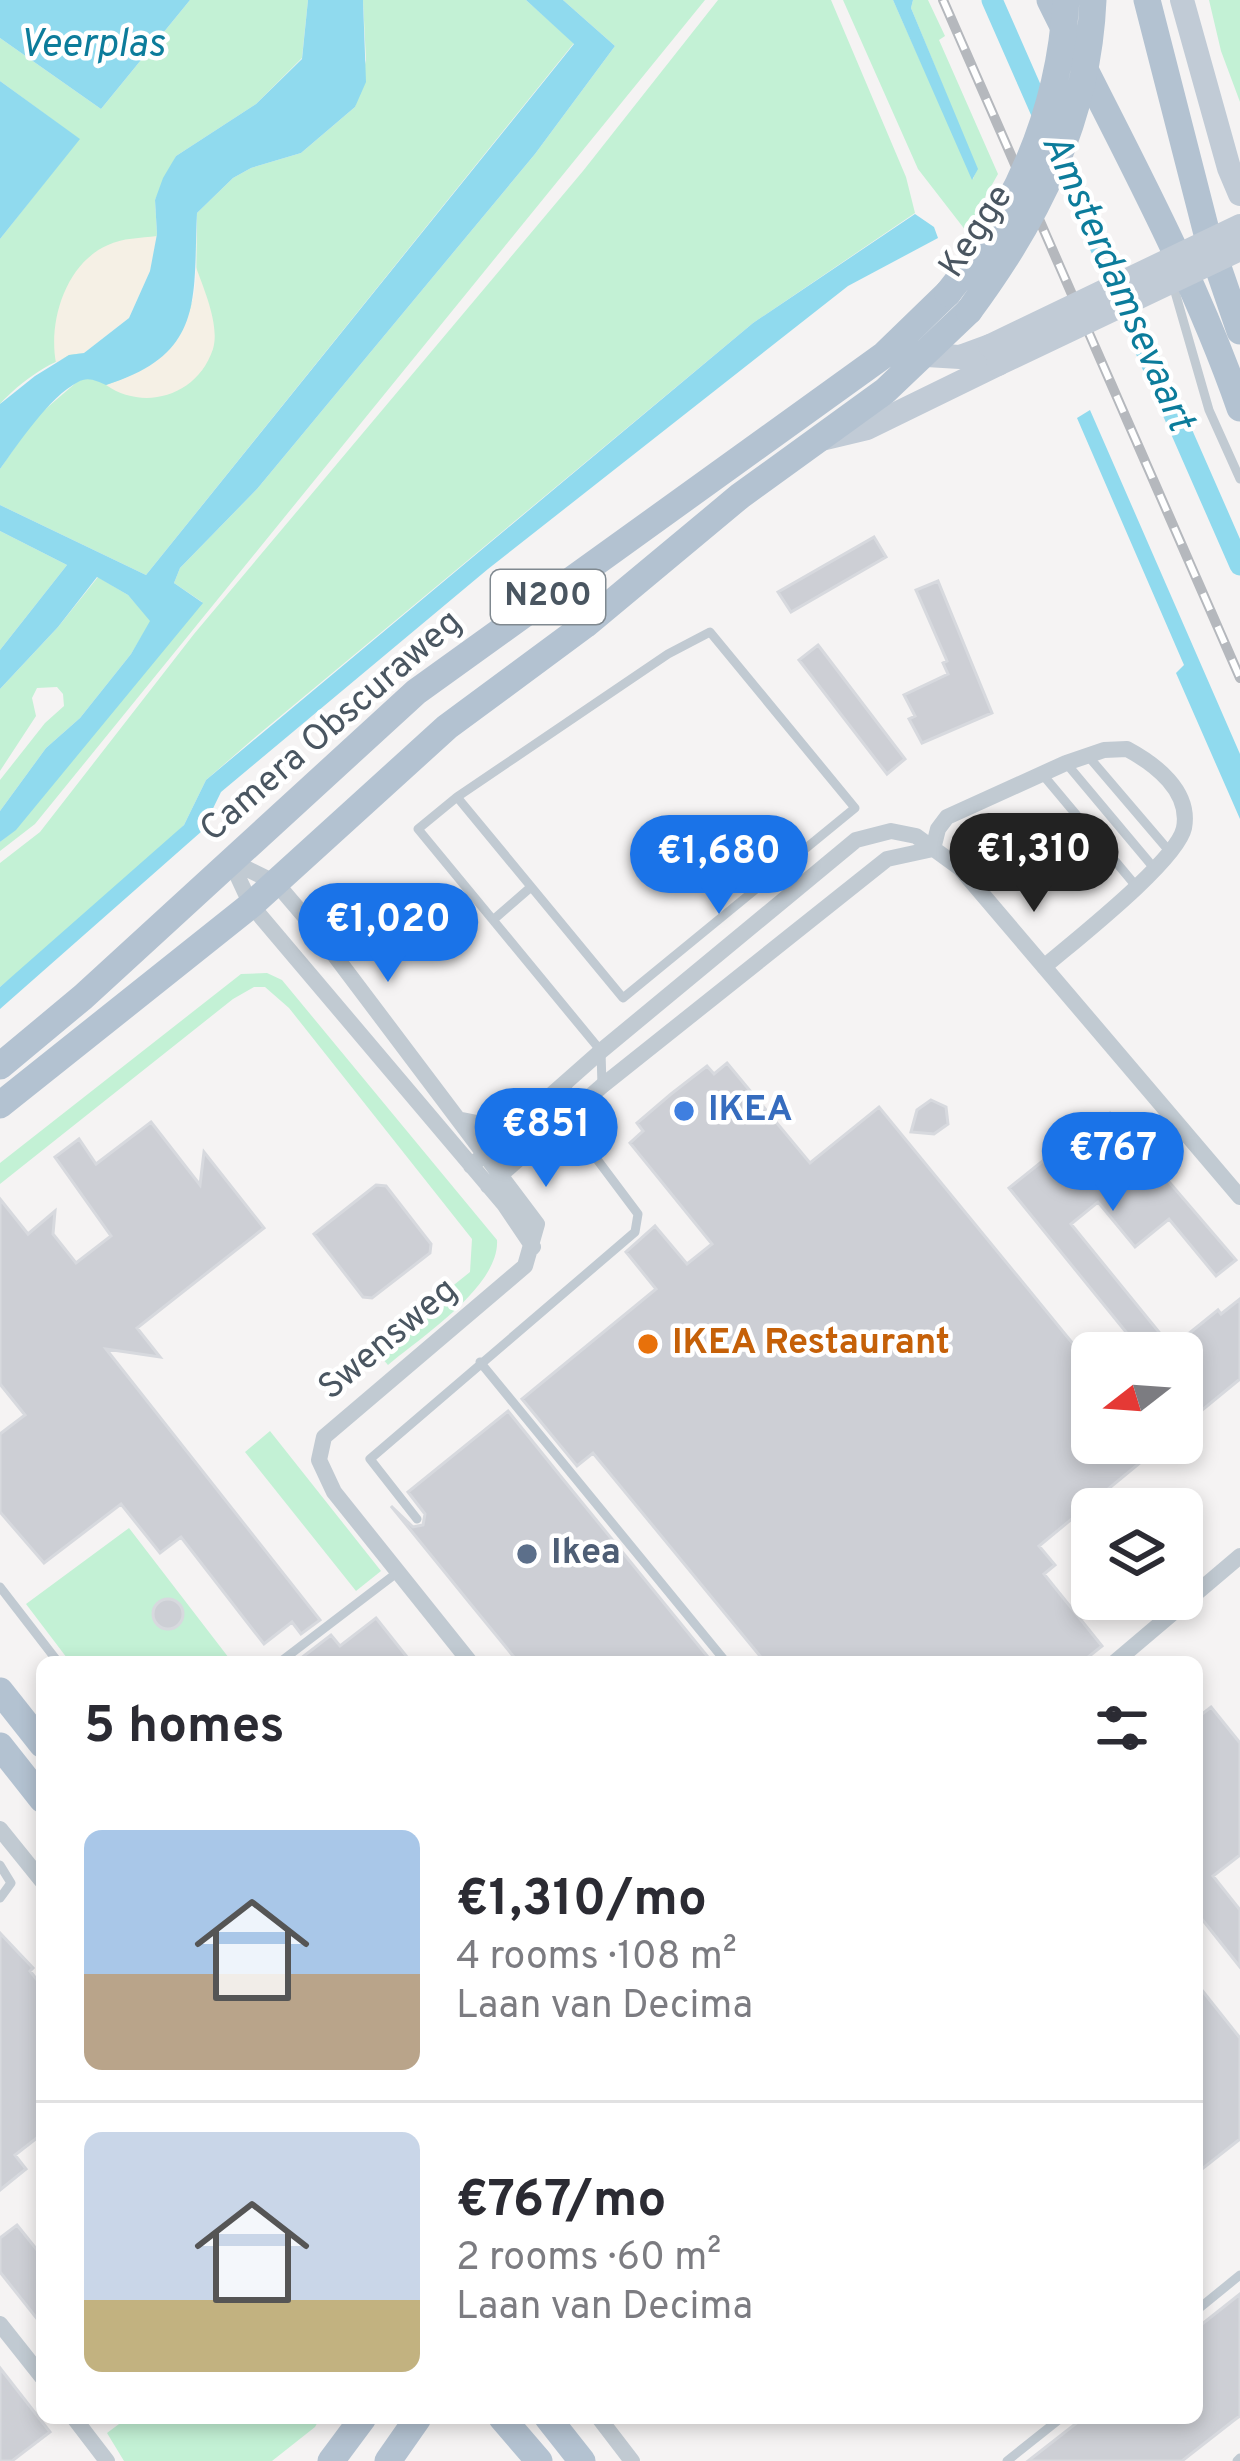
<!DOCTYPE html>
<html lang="en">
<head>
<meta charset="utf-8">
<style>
  body { margin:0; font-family:Overpass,sans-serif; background:#f2f2f3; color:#2b2b33; height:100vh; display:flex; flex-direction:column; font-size:45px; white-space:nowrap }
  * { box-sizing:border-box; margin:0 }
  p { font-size:39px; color:#7c7c81 }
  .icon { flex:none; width:66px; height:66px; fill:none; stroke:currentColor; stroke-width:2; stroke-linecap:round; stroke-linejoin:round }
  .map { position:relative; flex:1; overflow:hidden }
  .sheet { position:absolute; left:36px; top:1656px; width:1167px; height:768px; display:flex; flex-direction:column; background:#fff; border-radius:18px; box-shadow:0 6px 18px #0003 }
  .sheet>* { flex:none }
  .needle { width:78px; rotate:253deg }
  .buttons { position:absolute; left:1071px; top:1332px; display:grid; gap:24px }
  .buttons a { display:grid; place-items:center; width:132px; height:132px; border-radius:18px; background:#fff; box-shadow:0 6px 18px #0003; font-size:60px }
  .price { position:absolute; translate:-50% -102px; padding:0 27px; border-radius:42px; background:#1a73e8; color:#fff; font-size:39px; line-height:78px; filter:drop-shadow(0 3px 6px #0008) }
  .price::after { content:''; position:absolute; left:50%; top:72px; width:36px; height:27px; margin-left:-18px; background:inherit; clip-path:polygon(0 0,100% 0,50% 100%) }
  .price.current { background:#222; color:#fff }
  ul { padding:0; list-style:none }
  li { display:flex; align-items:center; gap:36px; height:300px; padding:0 48px }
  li+li { border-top:3px solid #e1e1e2 }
  li span { display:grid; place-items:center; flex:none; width:336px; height:240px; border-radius:18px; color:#555 }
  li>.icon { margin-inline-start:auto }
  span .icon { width:144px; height:144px; fill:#fffc; stroke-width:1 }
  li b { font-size:51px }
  h2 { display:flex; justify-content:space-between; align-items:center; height:144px; padding:0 48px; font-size:51px }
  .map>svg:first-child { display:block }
  .green { fill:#c3f1d5 }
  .sand { fill:#f5f0e5 }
  .water { fill:#90daee }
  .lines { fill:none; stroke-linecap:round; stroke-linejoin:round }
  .canal { stroke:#90daee; stroke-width:21 }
  .building { fill:#cdcfd5; stroke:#d7d9de; stroke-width:3 }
  .service { stroke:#c1cad2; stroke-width:9 }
  .minor { stroke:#c1cad2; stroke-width:16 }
  .secondary { stroke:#c1cbd6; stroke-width:24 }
  .primary { stroke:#b3c2d1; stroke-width:27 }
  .rail-casing { stroke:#b5b8bd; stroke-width:10 }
  .rail { stroke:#fff; stroke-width:6; stroke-dasharray:18; stroke-linecap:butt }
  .secondary-bridge { stroke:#c1cbd6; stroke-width:24 }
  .primary-bridge { stroke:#b3c2d1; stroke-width:27 }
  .shop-dot { fill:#3f7fe0; stroke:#fff; stroke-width:4.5 }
  .food-dot { fill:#e8710a; stroke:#fff; stroke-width:4.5 }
  .service-dot { fill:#5c6f8a; stroke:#fff; stroke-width:4.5 }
  .labels { text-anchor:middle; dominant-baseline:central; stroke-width:9; stroke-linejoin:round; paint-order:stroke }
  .shield { fill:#fff; stroke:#808990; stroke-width:3 }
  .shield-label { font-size:33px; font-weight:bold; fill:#4a5661 }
  .street-label { font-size:36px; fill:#4a5661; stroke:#fff }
  .shop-label { font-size:36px; font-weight:bold; fill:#366cbe; stroke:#fff; text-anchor:start }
  .food-label { font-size:36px; font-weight:bold; fill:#c56008; stroke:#fff; text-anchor:start }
  .service-label { font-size:36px; font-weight:bold; fill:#4e5e75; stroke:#fff; text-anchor:start }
  .water-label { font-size:39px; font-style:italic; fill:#0c7c9b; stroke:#fff }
</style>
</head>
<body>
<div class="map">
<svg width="1240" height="2461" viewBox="0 0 1240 2461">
  <rect width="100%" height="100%" fill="#f5f3f3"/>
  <path class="green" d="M190 0H308L302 58 256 104 176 156 155 200 157 234 153 253 84 353C54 357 20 382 0 404V239L79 139 0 81V38L101 109Z
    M363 0H526L574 43 146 575 0 505V469L35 418 78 381 170 350 196 294 197 213 233 178 251 168 301 153 355 107 366 60Z
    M563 0H705L35 824 0 851V842L16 829 202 602 174 583 180 568 257 489 535 154 615 46Z
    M718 0H831L906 177 915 213 753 323 259 734 206 780 184 825 120 888 0 987V863L40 832 194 634 583 171Z
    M843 0H893L973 179 977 169 911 8 913 0H928L945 36 939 40 998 174 966 231 918 169Z
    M1209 0H1240V102L1221 51Z
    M0 531 67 565 0 650Z
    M98 577 128 595 151 621 131 654 80 718 46 748 0 811V780L45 723 64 706 63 694 57 687 37 688 32 698 36 716 0 771V689L58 627Z
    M267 973 282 980 497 1240C500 1286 421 1337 388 1365L374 1349 470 1272 472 1239 289 1008 265 987H254L233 999 0 1184V1163L241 974Z
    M270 1431 381 1571 356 1591 245 1452Z
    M129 1528 232 1662H70L26 1604Z
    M127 2418H320L315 2427 272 2461H124L107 2433Z"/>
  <path class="sand" d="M157 236 150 271 129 318 84 353 69 355 56 363C48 321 66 263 108 245 122 238 141 238 157 236Z
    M196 267C204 290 220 325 213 349 197 397 143 411 106 385 163 367 197 328 196 267Z"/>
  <path class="water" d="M0 0H190L101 109 0 38Z
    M308 0H363L366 82 355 107 301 153 251 168 233 178 197 213C193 300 205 354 106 385 97 381 88 376 78 382 49 397 19 443 0 469V404L35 376 69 355 84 353 129 318 150 271 157 234 155 200 163 178 176 156 256 104 302 59Z
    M526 0H563L615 46 535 154 257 489 180 568 174 583 203 603 16 830 0 842V811L46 748 80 718 131 654 150 621 128 595 97 577 58 627 0 689V650L67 565 0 531V505L146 575 574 44Z
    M893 0H913L911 8 978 169 972 180Z
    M0 81 80 139 0 239Z
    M915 214 934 227 938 238 848 286 488 569 221 792 202 831 0 1009V987L184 825 206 780 753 323Z
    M1090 410 1240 754V819L1176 673 1184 665 1077 418Z"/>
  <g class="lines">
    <path class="canal" d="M992 0 1240 565"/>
  </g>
  <path class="building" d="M874 537 886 557 791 612 778 592Z
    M938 581 992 713 922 743 909 719 915 716 904 695 948 674 943 663 947 661 916 590Z
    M818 645 905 759 887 774 799 660Z
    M727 1063 810 1163 879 1107 1092 1367V1443H1164L1039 1546 1055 1565 1044 1574 1102 1646 1082 1662H765L593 1453 577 1466 522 1399 656 1289 626 1252 655 1226 687 1264 712 1244 630 1143 643 1131 637 1123 671 1094 707 1066 714 1074Z
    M931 1100 946 1107 948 1124 934 1134 911 1132 917 1110Z
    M1110 1113 1236 1260 1216 1276 1169 1219 1135 1247 1098 1202 1071 1224 1176 1353H1143L1009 1188 1075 1135 1078 1139Z
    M151 1122 200 1185 204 1152 264 1228 137 1328 160 1357 106 1349 320 1620 301 1634 292 1622 264 1644 181 1537 160 1553 121 1504 44 1563 0 1512V1434L25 1415 0 1384V1199L28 1234 55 1211 53 1234 76 1263 111 1236 55 1157 79 1139 96 1164Z
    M376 1185 386 1186 431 1244 430 1253 372 1298 363 1297 314 1234Z
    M1240 1299V1379L1195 1416 1182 1400V1339L1218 1310 1221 1314Z
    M508 1411 562 1478 712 1662H518L469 1602 391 1506 413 1527 423 1525 425 1514 408 1492Z
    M153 1614a15 15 0 1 1 30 0a15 15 0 1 1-30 0Z
    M376 1618 411 1662H296L331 1635 340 1646Z
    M1211 1707 1240 1743V1855L1213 1876 1240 1910V1967L1197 1913V1718Z
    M0 1933 33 1968 30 1971 42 1986V2134L15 2155 26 2169 0 2190Z
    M1197 1984 1240 2038V2139L1197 2173Z
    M17 2225 42 2256V2325L0 2272V2238Z
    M1240 2294V2416L1233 2421 1182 2461H1028L1083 2418H1197V2328Z
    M0 2368 50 2432 12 2461H0Z"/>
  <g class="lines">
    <path class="service" d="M1173 285 1209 410 1240 479
      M1088 756 1170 852
      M1066 763 1154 868
      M1043 775 1136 886
      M457 797 623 998 855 808 710 632 668 654 457 797 418 829 601 1051 602 1086
      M493 920 531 887
      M480 1362 726 1662
      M417 1519 370 1459 635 1232 638 1214 566 1118 568 1080
      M0 1587 58 1662
      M280 1662 398 1572
      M0 1865 11 1883 0 1898
      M1197 2310 1240 2275
      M1007 2461 1061 2418
      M1237 2461 1240 2458"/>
    <path class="minor" d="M933 849 938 829 947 817 1066 763 1104 750 1127 749C1155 764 1191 791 1184 828 1177 861 1073 942 1044 967
      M231 861 276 883 311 924 537 1224 525 1266 324 1437 319 1460 334 1492 470 1662
      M231 862 251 905 504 1204 533 1247
      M462 1120 492 1126 518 1120
      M471 1166 601 1051 856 840 891 831 916 836 960 868 1240 1197
      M488 1186 602 1086 887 859 933 849
      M1115 1662 1240 1556
      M0 1829 42 1881
      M0 2324 42 2377
      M74 2418 107 2461
      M599 2418 632 2461"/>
    <path class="secondary" d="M1182 0 1229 168 1240 194
      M910 354 960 357 990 346
      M821 439 867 428 998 364"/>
    <path class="primary" d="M1050 0C1116 134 1191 267 1240 408
      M1147 0 1208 238 1240 331
      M0 1066 83 997 416 692 884 355 948 293
      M0 1105 251 905 447 727 585 625 740 496 885 391 969 311
      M0 1691 42 1744
      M0 1746 42 1799
      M502 2418 539 2461
      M548 2418 582 2461
      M331 2461 363 2418
      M388 2461 418 2418"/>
    <g class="rail-casing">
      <path id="rail" d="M943 0 1240 678"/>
    </g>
    <use href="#rail" class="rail"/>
    <path class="secondary-bridge" d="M990 346 1240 226
      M998 364 1240 249"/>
    <path class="primary-bridge" d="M948 293C1017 208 1060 111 1066 0
      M969 311C1038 218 1088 119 1093 0"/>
  </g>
  <circle class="shop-dot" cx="684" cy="1111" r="12"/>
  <circle class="food-dot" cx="648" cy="1344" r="12"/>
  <circle class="service-dot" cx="527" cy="1554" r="12"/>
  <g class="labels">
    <rect class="shield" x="491" y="570" width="114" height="54" rx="9"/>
    <g class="shield-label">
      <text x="548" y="597">N200</text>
    </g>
    <g class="street-label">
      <text transform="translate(977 232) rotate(-57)">Kegge</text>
      <text transform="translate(332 727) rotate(-41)">Camera Obscuraweg</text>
      <text transform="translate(389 1340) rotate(-40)">Swensweg</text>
    </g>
    <g class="shop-label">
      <text x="708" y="1111">IKEA</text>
    </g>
    <g class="food-label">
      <text x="672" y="1344">IKEA Restaurant</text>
    </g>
    <g class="service-label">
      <text x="551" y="1554">Ikea</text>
    </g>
    <g class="water-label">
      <text x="92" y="46">Veerplas</text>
      <text transform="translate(1116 283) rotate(66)">Amsterdamsevaart</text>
    </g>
  </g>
</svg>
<div class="buttons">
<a><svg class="needle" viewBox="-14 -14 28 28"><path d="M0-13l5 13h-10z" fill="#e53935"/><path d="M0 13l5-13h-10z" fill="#7c7c81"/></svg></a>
<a><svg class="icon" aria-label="layers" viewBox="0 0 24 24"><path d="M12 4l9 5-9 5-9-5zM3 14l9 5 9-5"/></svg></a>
</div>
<b class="price current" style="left:1034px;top:915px">€1,310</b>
<b class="price" style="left:719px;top:917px">€1,680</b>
<b class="price" style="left:388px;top:985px">€1,020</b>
<b class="price" style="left:546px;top:1190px">€851</b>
<b class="price" style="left:1113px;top:1214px">€767</b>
<section class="sheet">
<h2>5 homes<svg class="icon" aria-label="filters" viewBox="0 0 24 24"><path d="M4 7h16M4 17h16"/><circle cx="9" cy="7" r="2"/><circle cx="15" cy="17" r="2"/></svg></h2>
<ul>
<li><span style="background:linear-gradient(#a9c7e8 60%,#b9a48a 0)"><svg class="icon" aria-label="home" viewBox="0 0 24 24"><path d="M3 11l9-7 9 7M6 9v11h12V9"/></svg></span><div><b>€1,310/mo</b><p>4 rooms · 108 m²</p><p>Laan van Decima</p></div></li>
<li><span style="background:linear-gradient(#c9d6e8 70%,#c2b280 0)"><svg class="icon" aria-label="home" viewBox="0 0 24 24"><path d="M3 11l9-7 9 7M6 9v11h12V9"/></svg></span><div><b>€767/mo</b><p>2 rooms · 60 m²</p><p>Laan van Decima</p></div></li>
</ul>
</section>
</div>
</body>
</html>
